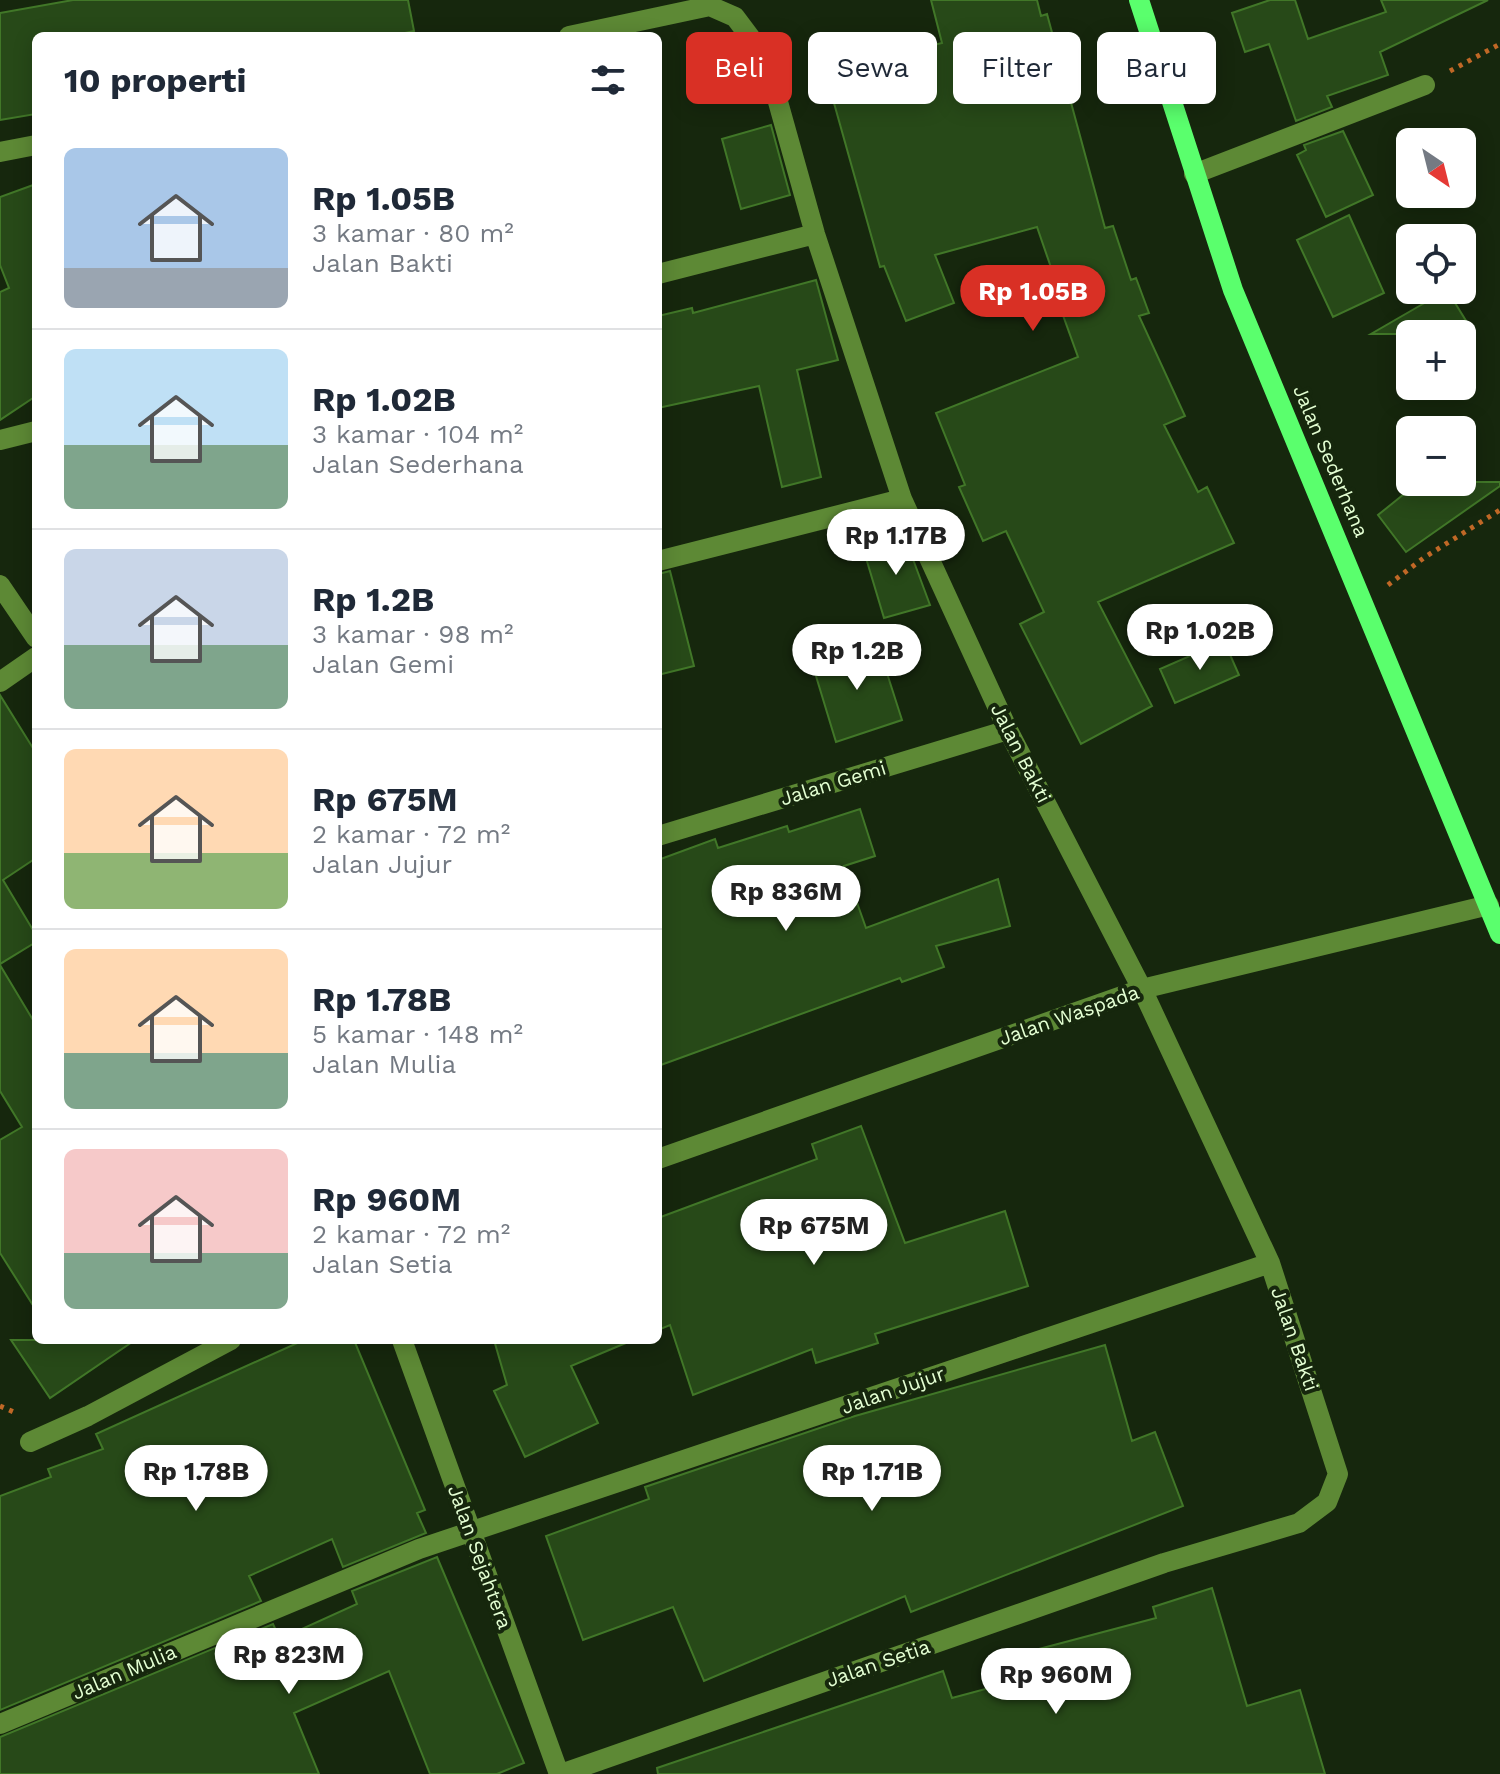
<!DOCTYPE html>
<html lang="id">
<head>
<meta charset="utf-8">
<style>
  body { margin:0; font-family:"Work Sans",sans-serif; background:#f2f2f3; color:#1f2937; height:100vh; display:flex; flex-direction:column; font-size:30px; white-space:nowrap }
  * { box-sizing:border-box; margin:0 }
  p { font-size:26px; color:#747a83 }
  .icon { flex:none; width:44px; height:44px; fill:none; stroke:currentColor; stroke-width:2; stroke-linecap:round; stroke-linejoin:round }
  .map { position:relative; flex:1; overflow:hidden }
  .drawer { position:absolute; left:32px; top:32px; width:630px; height:1312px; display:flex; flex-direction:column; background:#fff; border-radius:12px; box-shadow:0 4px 20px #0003 }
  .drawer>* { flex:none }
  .top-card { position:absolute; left:686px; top:32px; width:694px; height:72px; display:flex; gap:16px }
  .needle { width:52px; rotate:145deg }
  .buttons { position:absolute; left:1396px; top:128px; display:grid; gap:16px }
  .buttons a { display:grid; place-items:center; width:80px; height:80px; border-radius:12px; background:#fff; box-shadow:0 4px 20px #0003; font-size:40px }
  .price { position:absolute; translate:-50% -68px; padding:0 18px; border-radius:28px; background:#fff; color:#222; font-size:26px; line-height:52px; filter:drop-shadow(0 2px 4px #0008) }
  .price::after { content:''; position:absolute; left:50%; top:48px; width:24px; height:18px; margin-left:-12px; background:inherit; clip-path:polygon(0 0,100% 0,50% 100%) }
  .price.current { background:#d93025; color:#fff }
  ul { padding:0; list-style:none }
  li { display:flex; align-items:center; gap:24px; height:200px; padding:0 32px }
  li+li { border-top:2px solid #e0e1e3 }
  li span { display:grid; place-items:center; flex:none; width:224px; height:160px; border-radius:12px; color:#555 }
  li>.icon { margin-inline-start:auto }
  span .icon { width:96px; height:96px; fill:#fffc; stroke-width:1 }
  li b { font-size:34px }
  h2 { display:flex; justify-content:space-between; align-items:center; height:96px; padding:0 32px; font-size:34px }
  .pill { padding:0 28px; border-radius:12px; background:#fff; box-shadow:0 4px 20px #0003; font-size:28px; line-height:72px }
  .pill.current { background:#d93025; color:#fff }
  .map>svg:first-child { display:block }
  .building { fill:#274918; stroke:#417728; stroke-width:2 }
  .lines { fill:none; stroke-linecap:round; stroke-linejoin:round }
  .path { stroke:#c06826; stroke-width:5; stroke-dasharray:4 6; stroke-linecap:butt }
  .minor { stroke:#5d8935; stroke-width:20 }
  .major { stroke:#5aff6d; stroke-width:20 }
  .labels { text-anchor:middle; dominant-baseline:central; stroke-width:8; stroke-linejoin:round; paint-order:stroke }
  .street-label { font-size:20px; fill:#e4ffd3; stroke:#16270d }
</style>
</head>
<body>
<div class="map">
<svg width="1500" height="1774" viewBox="0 0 1500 1774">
  <rect width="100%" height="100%" fill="#16270d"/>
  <path class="building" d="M73 0H408L414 31 392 36H36V114L0 120V13Z
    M931 0H1037L1041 16 1047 14 1105 228 1113 226 1131 280 1136 278 1149 313 1139 316 1185 416 1164 425 1198 492 1207 487 1234 543 1098 602 1152 706 1081 744 1020 624 1044 612 1006 531 983 541 959 487 965 485 936 413 1078 357 1060 307 1064 305 1037 227 935 255 954 303 906 321 884 266 880 267 825 71 942 43Z
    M1270 0H1295L1308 39 1386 12 1381 0H1488L1380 52 1388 75 1327 96 1332 107 1296 121 1269 44 1245 52 1232 13Z
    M771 125 790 195 741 209 722 139Z
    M1343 131 1373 195 1326 217 1297 155 1306 150 1304 145Z
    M36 184V396L0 420V292L9 288 0 265V197Z
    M1349 215 1384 293 1333 317 1297 240Z
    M816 280 838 360 797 370 821 477 782 487 759 386 658 408V316L692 308 693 313Z
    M1447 290 1468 324 1450 334H1371Z
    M1419 482H1500V486L1406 552 1378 515Z
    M904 535 930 605 884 618 863 548Z
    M670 571 694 666 658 675V574Z
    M1224 641 1239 675 1175 703 1160 669Z
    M877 642 902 720 836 742 812 663Z
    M0 695 36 753V858L3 880 36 935V942L0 964Z
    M860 809 875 856 844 866 866 928 998 879 1010 926 936 946 944 967 902 982 900 978 658 1066V860L715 839 718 848 787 826 789 832Z
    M0 965 36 1025V1310L0 1253V1140L22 1127 0 1091Z
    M861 1126 905 1243 1005 1211 1028 1286 875 1334 878 1343 816 1363 812 1349 693 1395 670 1325 658 1330V1218L817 1159 812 1144Z
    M11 1340H135L50 1398Z
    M304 1340H354L425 1510 417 1513 426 1533 343 1567 332 1539 249 1576 261 1601 0 1710V1496L51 1477 48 1469 103 1449 96 1434Z
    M494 1340H633L571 1366 598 1423 525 1457 494 1391 507 1385Z
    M1105 1345 1132 1441 1155 1432 1183 1506 911 1612 905 1596 704 1681 673 1607 583 1640 546 1536 649 1499 645 1487 855 1416Z
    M437 1557 524 1763 497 1774H430L389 1671 294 1713 319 1774H0V1737L273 1624 280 1639 357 1604 352 1591Z
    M1212 1588 1247 1706 1300 1690 1325 1774H658L657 1768 943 1671 952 1698 1026 1678 1020 1654 1156 1618 1153 1607Z"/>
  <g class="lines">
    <path class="path" d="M1450 71 1500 44
      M1388 585 1425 557 1500 510
      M0 1406 16 1413"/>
    <path class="minor" d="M0 152 36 145
      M1194 174 1425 85
      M658 274 815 234
      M0 440 36 431
      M658 561 902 499
      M0 585 36 638
      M0 682 36 657
      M658 836 1008 730
      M658 1159 1142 989 1489 905
      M402 1340 559 1774
      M30 1442 88 1416 231 1340
      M0 1724 419 1549 1270 1263
      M561 1774 1164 1563 1299 1523 1327 1502 1338 1474 1270 1263 1142 989 1008 730 902 499 815 234 773 84 750 37 735 17 710 6 569 36"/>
    <path class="major" d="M1139 0 1233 290 1500 934"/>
  </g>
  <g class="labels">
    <g class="street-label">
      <text transform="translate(1331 461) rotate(67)">Jalan Sederhana</text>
      <text transform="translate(1021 753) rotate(63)">Jalan Bakti</text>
      <text transform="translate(833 783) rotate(-17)">Jalan Gemi</text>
      <text transform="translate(1069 1015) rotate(-19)">Jalan Waspada</text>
      <text transform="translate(1295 1339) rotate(71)">Jalan Bakti</text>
      <text transform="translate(893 1390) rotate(-19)">Jalan Jujur</text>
      <text transform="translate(480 1557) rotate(70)">Jalan Sejahtera</text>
      <text transform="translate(878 1663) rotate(-19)">Jalan Setia</text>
      <text transform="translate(124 1672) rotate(-23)">Jalan Mulia</text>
    </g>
  </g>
</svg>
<div class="buttons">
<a><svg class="needle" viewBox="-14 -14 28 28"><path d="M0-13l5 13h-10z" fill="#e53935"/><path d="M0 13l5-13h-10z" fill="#747a83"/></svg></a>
<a><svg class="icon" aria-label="locate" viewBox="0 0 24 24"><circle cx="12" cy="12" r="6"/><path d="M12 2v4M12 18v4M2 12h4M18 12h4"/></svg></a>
<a>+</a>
<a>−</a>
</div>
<b class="price current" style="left:1033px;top:333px">Rp 1.05B</b>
<b class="price" style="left:896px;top:577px">Rp 1.17B</b>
<b class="price" style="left:1200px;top:672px">Rp 1.02B</b>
<b class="price" style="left:857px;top:692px">Rp 1.2B</b>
<b class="price" style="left:786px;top:933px">Rp 836M</b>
<b class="price" style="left:814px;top:1267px">Rp 675M</b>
<b class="price" style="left:196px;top:1513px">Rp 1.78B</b>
<b class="price" style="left:872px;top:1513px">Rp 1.71B</b>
<b class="price" style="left:289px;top:1696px">Rp 823M</b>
<b class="price" style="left:1056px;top:1716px">Rp 960M</b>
<div class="top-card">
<a class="pill current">Beli</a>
<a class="pill">Sewa</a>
<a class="pill">Filter</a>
<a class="pill">Baru</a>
</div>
<section class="drawer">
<h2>10 properti<svg class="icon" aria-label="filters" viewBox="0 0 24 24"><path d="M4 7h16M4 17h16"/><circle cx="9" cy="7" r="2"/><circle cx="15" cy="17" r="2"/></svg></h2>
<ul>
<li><span style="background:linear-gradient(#a9c7e8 75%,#9aa5b1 0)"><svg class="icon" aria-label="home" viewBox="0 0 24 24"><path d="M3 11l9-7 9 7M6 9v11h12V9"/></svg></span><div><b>Rp 1.05B</b><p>3 kamar · 80 m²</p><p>Jalan Bakti</p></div></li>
<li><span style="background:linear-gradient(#bfe0f5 60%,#7fa58c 0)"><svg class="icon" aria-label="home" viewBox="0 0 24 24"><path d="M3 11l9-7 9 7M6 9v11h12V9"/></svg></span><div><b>Rp 1.02B</b><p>3 kamar · 104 m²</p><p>Jalan Sederhana</p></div></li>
<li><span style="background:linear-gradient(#c9d6e8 60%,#7fa58c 0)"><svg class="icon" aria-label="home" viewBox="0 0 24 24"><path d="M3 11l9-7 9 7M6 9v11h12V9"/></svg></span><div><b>Rp 1.2B</b><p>3 kamar · 98 m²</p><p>Jalan Gemi</p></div></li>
<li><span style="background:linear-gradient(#ffd9b3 65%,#8fb573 0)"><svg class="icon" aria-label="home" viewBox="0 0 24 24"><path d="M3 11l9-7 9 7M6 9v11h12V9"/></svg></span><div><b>Rp 675M</b><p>2 kamar · 72 m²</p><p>Jalan Jujur</p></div></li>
<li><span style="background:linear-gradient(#ffd9b3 65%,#7fa58c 0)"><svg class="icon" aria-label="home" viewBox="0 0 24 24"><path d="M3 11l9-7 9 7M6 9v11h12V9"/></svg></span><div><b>Rp 1.78B</b><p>5 kamar · 148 m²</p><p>Jalan Mulia</p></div></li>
<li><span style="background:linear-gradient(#f6c9c9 65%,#7fa58c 0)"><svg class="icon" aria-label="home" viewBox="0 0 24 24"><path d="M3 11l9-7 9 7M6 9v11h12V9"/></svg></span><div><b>Rp 960M</b><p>2 kamar · 72 m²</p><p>Jalan Setia</p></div></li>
</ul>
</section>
</div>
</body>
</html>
